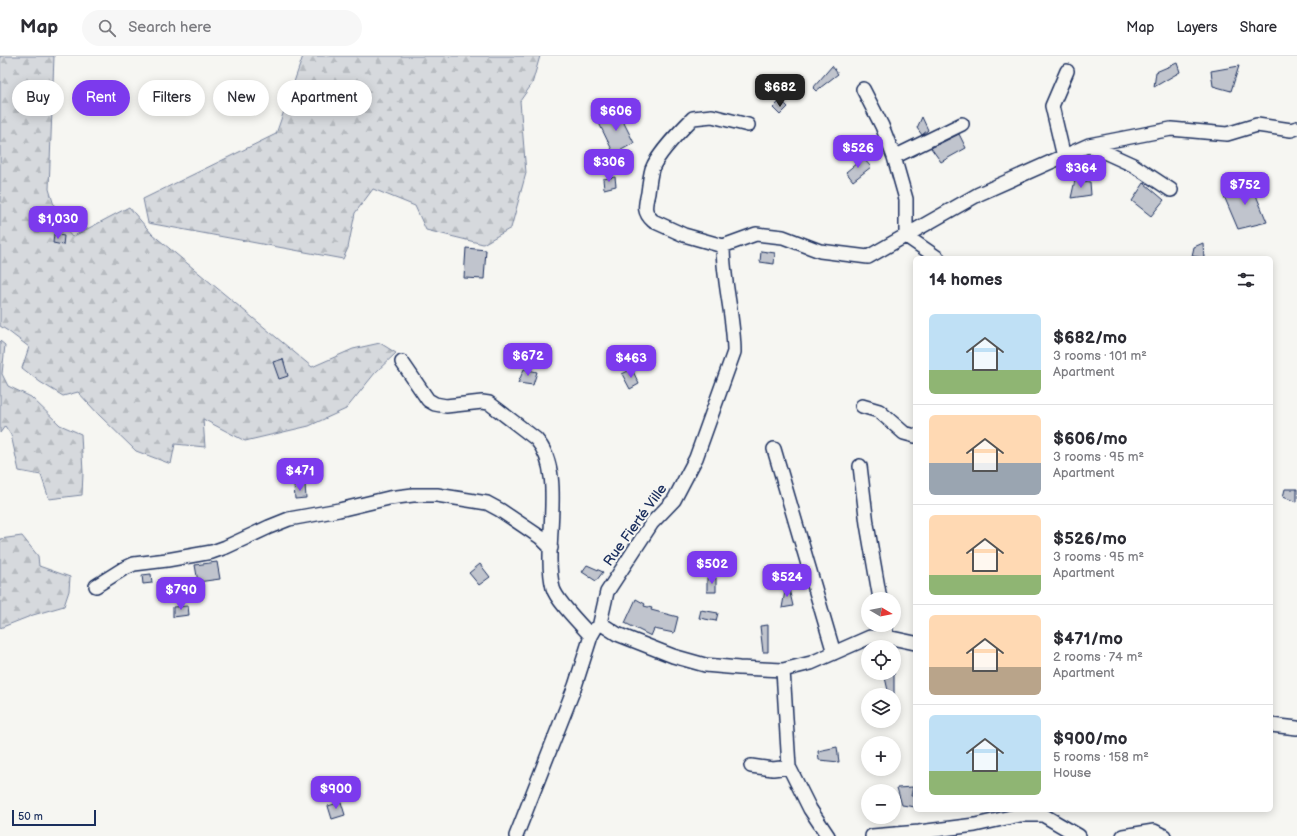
<!DOCTYPE html>
<html lang="en">
<head>
<meta charset="utf-8">
<style>
  body { margin:0; font-family:"Balsamiq Sans",sans-serif; background:#f7f7f7; color:#2b2b33; height:100vh; display:flex; flex-direction:column; font-size:15px; white-space:nowrap }
  * { box-sizing:border-box; margin:0 }
  p { font-size:13px; color:#7c7c81 }
  .icon { flex:none; width:22px; height:22px; fill:none; stroke:currentColor; stroke-width:2; stroke-linecap:round; stroke-linejoin:round }
  .map { position:relative; flex:1; overflow:hidden }
  .drawer { position:absolute; left:913px; top:200px; width:360px; height:556px; display:flex; flex-direction:column; background:#fff; border-radius:6px; box-shadow:0 2px 10px #0003 }
  .drawer>* { flex:none }
  .guide { position:absolute; left:12px; top:24px; width:380px; height:36px; display:flex; gap:8px }
  .needle { width:26px; rotate:100deg }
  .tools { position:absolute; left:861px; top:536px; display:grid; gap:8px }
  .tools a { display:grid; place-items:center; width:40px; height:40px; border-radius:50%; background:#fff; box-shadow:0 2px 10px #0003; font-size:20px }
  .scale { position:absolute; left:12px; bottom:10px; width:84px; box-sizing:border-box; padding-left:4px; border:2px solid #1b2f5e; border-top:0; font-size:11px; line-height:14px; white-space:nowrap; color:#1b2f5e; -webkit-text-stroke:3px #f6f6f2; paint-order:stroke }
  .price { position:absolute; translate:-50% -34px; padding:0 9px; border-radius:8px; background:#7c3aed; color:#fff; font-size:13px; line-height:26px; filter:drop-shadow(0 1px 2px #0008) }
  .price::after { content:''; position:absolute; left:50%; top:24px; width:12px; height:9px; margin-left:-6px; background:inherit; clip-path:polygon(0 0,100% 0,50% 100%) }
  .price.selected { background:#222; color:#fff }
  ul { padding:0; list-style:none }
  li { display:flex; align-items:center; gap:12px; height:100px; padding:0 16px }
  li+li { border-top:1px solid #e1e1e2 }
  li span { display:grid; place-items:center; flex:none; width:112px; height:80px; border-radius:6px; color:#555 }
  li>.icon { margin-inline-start:auto }
  span .icon { width:48px; height:48px; fill:#fffc; stroke-width:1 }
  li b { font-size:17px }
  h2 { display:flex; justify-content:space-between; align-items:center; height:48px; padding:0 16px; font-size:17px }
  .tag { padding:0 14px; border-radius:18px; background:#fff; box-shadow:0 2px 10px #0003; font-size:14px; line-height:36px }
  .tag.selected { background:#7c3aed; color:#fff }
  header { display:flex; align-items:center; gap:24px; box-sizing:border-box; height:56px; padding:0 20px; background:#fff; border-bottom:1px solid #e1e1e2 }
  header strong { font-size:19px }
  nav { display:flex; gap:22px; margin-inline-start:auto; font-size:14px }
  .search { width:280px; height:36px; background:#f7f7f7; display:flex; align-items:center; gap:10px; box-sizing:border-box; padding:0 14px; border-radius:22px; color:#7c7c81; font-size:15px }
  .map>svg:first-child { display:block }
  .forest { fill:url(#forest-firs); stroke:#78849e }
  .building { fill:#c0c4cd; stroke:#1b2f5e }
  .lines { fill:none; stroke-linecap:round; stroke-linejoin:round }
  .minor-casing { stroke:#1b2f5e; stroke-width:16 }
  .minor { stroke:#f6f6f2; stroke-width:13 }
  .labels { text-anchor:middle; dominant-baseline:central; stroke-width:4; stroke-linejoin:round; paint-order:stroke }
  .street-label { font-size:14px; fill:#1b2f5e; stroke:#f6f6f2 }
</style>
</head>
<body>
<header>
<strong>Map</strong>
<div class="search"><svg class="icon" aria-label="search" viewBox="0 0 24 24"><circle cx="10" cy="10" r="6"/><path d="M15 15l6 6"/></svg>Search here</div>
<nav><a>Map</a><a>Layers</a><a>Share</a></nav>
</header>
<div class="map">
<svg width="1297" height="780" viewBox="0 0 1297 780">
  <defs>
    <pattern id="forest-firs" width="22" height="20" patternUnits="userSpaceOnUse"><rect width="22" height="20" fill="#d6d9dd"/><path d="M5 1l3.5 6h-7zM16 11l3.5 6h-7z" fill="#b7bbc0"/></pattern>
  </defs>
  <rect width="100%" height="100%" fill="#f6f6f2"/>
  <filter id="ink" filterUnits="userSpaceOnUse"><feTurbulence type="fractalNoise" baseFrequency=".025" numOctaves="2"/><feDisplacementMap in="SourceGraphic" scale="8" xChannelSelector="R" yChannelSelector="G"/><feConvolveMatrix kernelMatrix="1 2 1 2 8 2 1 2 1" color-interpolation-filters="sRGB"/></filter>
  <g filter="url(#ink)">
    <path class="forest" d="M0 0H54L49 133 59 166 72 181 129 151 152 178 312 311 353 293 380 287 396 297 375 317 346 353 309 370 245 385 203 363 205 391 175 388 171 408 136 395 99 359 78 336 63 340 40 326 22 312 29 291 8 275 0 270Z
      M303 0H540L532 28 520 45 526 117 511 172 483 188 426 174 415 150 373 133 355 157 348 192 343 203 148 167 143 143 276 78Z
      M0 285 5 289 2 318 8 330 31 341 60 369 81 378 83 417 82 439 49 443 41 419 19 415 11 379 5 370 0 377Z
      M22 480 38 500 39 510 70 521 69 535 64 550 33 559 0 572V483Z"/>
    <path class="building" d="M1177 7 1180 16 1154 31 1156 16Z
      M832 10 838 18 816 35 813 32Z
      M1239 10 1231 35 1213 30 1211 15Z
      M781 44 788 51 780 59 773 52Z
      M618 55 634 87 614 98 597 63Z
      M922 61 928 74 922 79 917 72Z
      M959 78 966 92 941 106 931 92Z
      M863 102 871 111 853 125 846 116Z
      M615 121 616 130 604 133 603 123Z
      M1075 124 1090 126 1091 139 1071 142Z
      M1245 124 1247 130 1253 132 1267 166 1238 173 1224 140Z
      M1144 127 1164 144 1151 160 1132 145Z
      M54 178 64 180 63 189 53 187Z
      M1203 187 1204 202 1192 200 1194 191Z
      M466 192 486 194 484 223 464 222Z
      M761 195 775 197 774 208 760 206Z
      M283 303 288 320 279 323 273 306Z
      M524 313 537 316 533 329 518 327Z
      M632 313 639 328 630 333 622 318Z
      M305 428 306 442 295 443 294 429Z
      M1285 433H1297V446L1283 441Z
      M217 506 220 523 198 526 195 509Z
      M480 508 490 521 479 529 469 517Z
      M587 509 603 516 596 525 582 516Z
      M151 518 152 527 143 528 142 519Z
      M707 522H716V536H707Z
      M787 524 793 550 782 552Z
      M636 543 645 548 644 550 652 552 651 554 678 561 674 577 654 573 651 580 625 567Z
      M188 550 189 559 173 561V551Z
      M701 554 718 557 716 565 699 562Z
      M768 569V596H763L760 570Z
      M884 617H894V644V639H889Z
      M837 691 839 706 819 704 818 695Z
      M913 731 911 740H915V751L902 749 897 732Z
      M341 746 345 759 332 763 328 750Z"/>
    <g class="lines">
      <g class="minor-casing">
        <path id="minor" d="M863 33 882 70 894 101
          M748 69 712 60 693 62C681 74 658 97 652 113 650 120 649 129 648 137 645 150 643 156 653 165L684 179 723 190 756 178 783 181 820 195 868 201 979 138 1089 89 1171 73 1227 78 1257 69 1291 74 1297 72
          M1089 89 1133 109 1171 134
          M1064 101 1052 50 1067 15
          M723 190C723 226 734 260 734 296L696 402 674 444 652 467 607 536 600 567 617 578 673 600 705 609 739 612 783 614 811 607 870 581H887L915 587
          M938 202 906 180V143L894 101 962 68
          M402 306 428 344 435 348 446 350 482 346 489 347 536 383C567 418 542 488 553 532 556 544 581 569 591 580
          M862 350 879 355 904 377 915 380
          M774 393 834 597
          M860 410 867 468 880 543
          M96 530 123 513 134 508 167 504 212 496 226 491 269 471 289 463 339 454 389 442 413 439H437L487 447 500 454 540 481 551 492
          M885 569 887 581
          M783 614 789 711 810 753 828 780
          M1271 669 1297 672
          M751 710 773 713 789 711
          M516 780 575 630 591 580 595 573
          M872 780 919 776 975 769 1020 759H1043L1079 780
          M1123 780 1154 775 1164 780"/>
      </g>
      <use href="#minor" class="minor"/>
    </g>
  </g>
  <g class="labels">
    <g class="street-label">
      <text transform="translate(635 469) rotate(-54)">Rue Fierté Ville</text>
    </g>
  </g>
</svg>
<div class="tools">
<a><svg class="needle" viewBox="-14 -14 28 28"><path d="M0-13l5 13h-10z" fill="#e53935"/><path d="M0 13l5-13h-10z" fill="#7c7c81"/></svg></a>
<a><svg class="icon" aria-label="locate" viewBox="0 0 24 24"><circle cx="12" cy="12" r="6"/><path d="M12 2v4M12 18v4M2 12h4M18 12h4"/></svg></a>
<a><svg class="icon" aria-label="layers" viewBox="0 0 24 24"><path d="M12 4l9 5-9 5-9-5zM3 14l9 5 9-5"/></svg></a>
<a>+</a>
<a>−</a>
</div>
<div class="scale">50 m</div>
<b class="price selected" style="left:780px;top:52px">$682</b>
<b class="price" style="left:616px;top:76px">$606</b>
<b class="price" style="left:858px;top:113px">$526</b>
<b class="price" style="left:609px;top:127px">$306</b>
<b class="price" style="left:1081px;top:133px">$364</b>
<b class="price" style="left:1245px;top:150px">$752</b>
<b class="price" style="left:58px;top:184px">$1,030</b>
<b class="price" style="left:528px;top:321px">$672</b>
<b class="price" style="left:631px;top:323px">$463</b>
<b class="price" style="left:300px;top:436px">$471</b>
<b class="price" style="left:712px;top:529px">$502</b>
<b class="price" style="left:787px;top:542px">$524</b>
<b class="price" style="left:181px;top:555px">$790</b>
<b class="price" style="left:336px;top:754px">$900</b>
<div class="guide">
<a class="tag">Buy</a>
<a class="tag selected">Rent</a>
<a class="tag">Filters</a>
<a class="tag">New</a>
<a class="tag">Apartment</a>
</div>
<section class="drawer">
<h2>14 homes<svg class="icon" aria-label="filters" viewBox="0 0 24 24"><path d="M4 7h16M4 17h16"/><circle cx="9" cy="7" r="2"/><circle cx="15" cy="17" r="2"/></svg></h2>
<ul>
<li><span style="background:linear-gradient(#bfe0f5 70%,#8fb573 0)"><svg class="icon" aria-label="home" viewBox="0 0 24 24"><path d="M3 11l9-7 9 7M6 9v11h12V9"/></svg></span><div><b>$682/mo</b><p>3 rooms · 101 m²</p><p>Apartment</p></div></li>
<li><span style="background:linear-gradient(#ffd9b3 60%,#9aa5b1 0)"><svg class="icon" aria-label="home" viewBox="0 0 24 24"><path d="M3 11l9-7 9 7M6 9v11h12V9"/></svg></span><div><b>$606/mo</b><p>3 rooms · 95 m²</p><p>Apartment</p></div></li>
<li><span style="background:linear-gradient(#ffd9b3 75%,#8fb573 0)"><svg class="icon" aria-label="home" viewBox="0 0 24 24"><path d="M3 11l9-7 9 7M6 9v11h12V9"/></svg></span><div><b>$526/mo</b><p>3 rooms · 95 m²</p><p>Apartment</p></div></li>
<li><span style="background:linear-gradient(#ffd9b3 65%,#b9a48a 0)"><svg class="icon" aria-label="home" viewBox="0 0 24 24"><path d="M3 11l9-7 9 7M6 9v11h12V9"/></svg></span><div><b>$471/mo</b><p>2 rooms · 74 m²</p><p>Apartment</p></div></li>
<li><span style="background:linear-gradient(#bfe0f5 70%,#8fb573 0)"><svg class="icon" aria-label="home" viewBox="0 0 24 24"><path d="M3 11l9-7 9 7M6 9v11h12V9"/></svg></span><div><b>$900/mo</b><p>5 rooms · 158 m²</p><p>House</p></div></li>
</ul>
</section>
</div>
</body>
</html>
